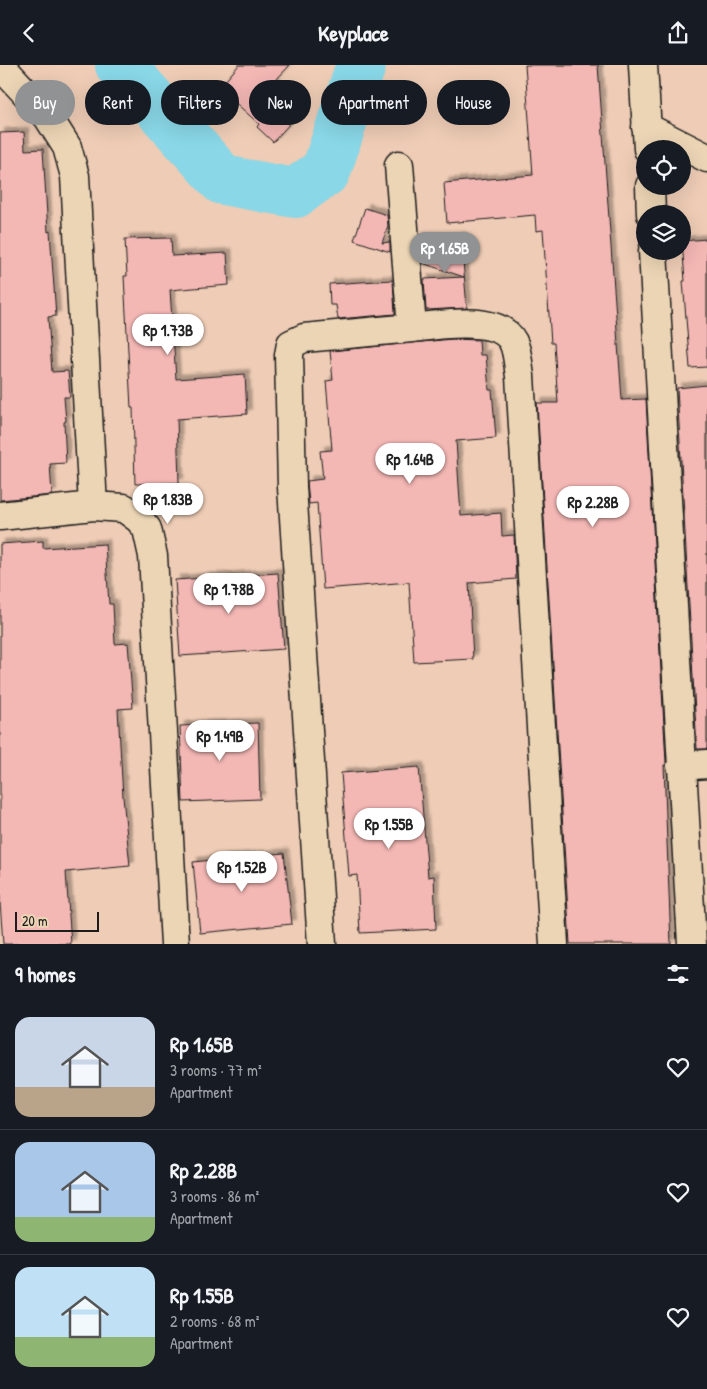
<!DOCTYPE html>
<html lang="en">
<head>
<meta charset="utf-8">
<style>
  body { margin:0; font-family:"Patrick Hand",sans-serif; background:#20242c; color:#f1f3f6; height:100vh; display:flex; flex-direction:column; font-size:19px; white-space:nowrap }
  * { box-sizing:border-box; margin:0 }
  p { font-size:16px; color:#9ea1a6 }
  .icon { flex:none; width:28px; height:28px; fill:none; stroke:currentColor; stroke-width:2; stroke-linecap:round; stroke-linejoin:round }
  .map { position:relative; height:879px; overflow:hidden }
  .sheet { display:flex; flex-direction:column; background:#171b24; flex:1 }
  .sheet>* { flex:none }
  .top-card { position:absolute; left:15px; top:15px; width:678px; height:45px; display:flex; gap:10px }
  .controls { position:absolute; left:636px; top:75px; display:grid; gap:10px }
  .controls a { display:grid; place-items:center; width:55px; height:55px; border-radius:50%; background:#171b24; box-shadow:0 5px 20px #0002; font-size:25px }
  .scale { position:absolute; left:15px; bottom:12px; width:84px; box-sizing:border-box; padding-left:5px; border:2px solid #1c1c1c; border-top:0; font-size:14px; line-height:18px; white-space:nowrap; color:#1c1c1c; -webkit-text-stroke:4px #ecd5b5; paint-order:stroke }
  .price { position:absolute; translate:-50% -42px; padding:0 11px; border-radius:18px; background:#fff; color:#222; font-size:16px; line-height:32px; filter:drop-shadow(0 1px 2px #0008) }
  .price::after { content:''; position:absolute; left:50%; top:30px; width:15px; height:11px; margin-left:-8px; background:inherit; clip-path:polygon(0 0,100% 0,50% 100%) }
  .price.on { background:#919294; color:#fff }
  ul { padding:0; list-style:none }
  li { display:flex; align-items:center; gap:15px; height:125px; padding:0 15px }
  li+li { border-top:1px solid #363941 }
  li span { display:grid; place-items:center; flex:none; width:140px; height:100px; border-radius:15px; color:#555 }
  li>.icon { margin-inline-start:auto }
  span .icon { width:60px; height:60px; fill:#fffc; stroke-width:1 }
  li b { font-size:21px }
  h2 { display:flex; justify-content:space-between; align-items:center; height:60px; padding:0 15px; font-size:21px }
  .pill { padding:0 18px; border-radius:22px; background:#171b24; box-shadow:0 5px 20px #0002; font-size:18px; line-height:45px }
  .pill.on { background:#919294; color:#fff }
  header { display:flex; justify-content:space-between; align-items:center; height:65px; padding:0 15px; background:#171b24; font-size:22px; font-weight:700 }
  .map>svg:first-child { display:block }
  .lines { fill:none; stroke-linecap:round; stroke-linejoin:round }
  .river { stroke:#89d7e7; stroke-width:50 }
  .building { fill:#f3b7b4; stroke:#1c1c1c; filter:url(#shadow) }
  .minor-casing { stroke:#1c1c1c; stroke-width:31 }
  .minor { stroke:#ecd5b5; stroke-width:28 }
</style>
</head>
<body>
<header><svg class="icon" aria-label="back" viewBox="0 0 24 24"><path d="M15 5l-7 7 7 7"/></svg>Keyplace<svg class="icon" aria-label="share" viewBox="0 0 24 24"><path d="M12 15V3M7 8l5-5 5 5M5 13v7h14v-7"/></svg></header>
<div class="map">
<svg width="707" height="879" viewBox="0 0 707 879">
  <defs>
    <filter id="shadow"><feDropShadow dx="4.5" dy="-4.5" stdDeviation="1" flood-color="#0004"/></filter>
  </defs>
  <rect width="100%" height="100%" fill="#eeccb5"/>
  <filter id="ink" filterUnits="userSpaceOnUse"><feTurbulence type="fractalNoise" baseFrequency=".02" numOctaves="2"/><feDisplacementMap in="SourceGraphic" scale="10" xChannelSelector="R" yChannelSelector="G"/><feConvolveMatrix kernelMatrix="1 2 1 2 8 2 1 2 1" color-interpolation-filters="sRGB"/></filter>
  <g filter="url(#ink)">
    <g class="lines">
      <path class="river" d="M120 0 223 115 295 128 326 106 361 0"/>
    </g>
    <path class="building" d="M239 0H290L274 17 303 44 273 77 257 62 259 59 219 23Z
      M525 0H598L622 335 646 334 666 698V700H664L671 879H570L537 338H558L554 278H551L543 165 536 166 535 150 447 158 444 118 533 110Z
      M24 67 25 85 43 84 48 167 50 166 56 251 48 252 52 307 68 306 70 332H64L66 356 64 357 66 398 50 399 52 430 0 435V68Z
      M365 143 387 150 388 161 382 178 390 177V187L354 175Z
      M461 172 467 243 426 245 424 214 464 212 422 198 421 175Z
      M171 173 172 191 227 188 229 220 170 225 176 314 245 309 247 349 177 354 179 418 135 419 133 343H131L124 211H127L125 174Z
      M707 174V302L690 303 683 216H685L682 176Z
      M393 215 395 249 338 254 336 240H330L329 219Z
      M452 274 479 275 480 290H486L489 325H492L496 373 456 376 461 451 501 448 502 471 514 470 516 514 469 518 473 594 414 597 409 517 323 524 317 438 309 439 307 416 323 414 320 386 332 385 326 316 333 315 330 286Z
      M707 320V684H697L677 323Z
      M43 476V483L105 479 109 539H113L115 579 128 578 133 643 118 644 123 732 130 801 66 807 71 879H3L0 837V479Z
      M278 508 284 584 180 591 175 515Z
      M258 658 260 734 183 737 180 661Z
      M419 702 428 812 434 811 436 864 360 868 357 810 349 811 341 708Z
      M284 788 292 859 200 868 193 797Z"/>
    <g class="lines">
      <g class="minor-casing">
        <path id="minor" d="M0 0 48 52 67 82 75 111 93 441 124 443 139 454 147 464 153 491 175 879
          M643 0 648 84
          M646 62 707 93
          M399 100 412 263C437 260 499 249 513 277 518 287 518 300 520 311L554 879
          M650 121 651 149
          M653 186 692 879
          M0 451 93 441
          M681 701 707 699
          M322 879 292 422 289 290 291 279 304 273 412 263"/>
      </g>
      <use href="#minor" class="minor"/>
    </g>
  </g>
</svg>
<div class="controls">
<a><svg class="icon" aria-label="locate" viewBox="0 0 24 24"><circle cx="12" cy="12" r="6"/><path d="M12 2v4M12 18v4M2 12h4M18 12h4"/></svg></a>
<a><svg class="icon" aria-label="layers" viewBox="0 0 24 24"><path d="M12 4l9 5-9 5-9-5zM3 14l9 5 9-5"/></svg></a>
</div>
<div class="scale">20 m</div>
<b class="price on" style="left:445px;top:209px">Rp 1.65B</b>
<b class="price" style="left:168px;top:291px">Rp 1.73B</b>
<b class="price" style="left:410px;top:420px">Rp 1.64B</b>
<b class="price" style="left:168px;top:460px">Rp 1.83B</b>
<b class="price" style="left:593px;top:463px">Rp 2.28B</b>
<b class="price" style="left:229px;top:550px">Rp 1.78B</b>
<b class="price" style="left:220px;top:697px">Rp 1.49B</b>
<b class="price" style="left:389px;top:785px">Rp 1.55B</b>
<b class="price" style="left:242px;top:828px">Rp 1.52B</b>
<div class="top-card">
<a class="pill on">Buy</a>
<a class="pill">Rent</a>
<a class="pill">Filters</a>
<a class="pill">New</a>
<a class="pill">Apartment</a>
<a class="pill">House</a>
</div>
</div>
<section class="sheet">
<h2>9 homes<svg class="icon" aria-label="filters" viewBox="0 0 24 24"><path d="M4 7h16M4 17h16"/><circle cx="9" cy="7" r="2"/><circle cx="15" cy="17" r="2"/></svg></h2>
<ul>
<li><span style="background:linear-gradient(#c9d6e8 70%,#b9a48a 0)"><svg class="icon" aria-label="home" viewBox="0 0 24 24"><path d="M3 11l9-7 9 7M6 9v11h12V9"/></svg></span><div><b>Rp 1.65B</b><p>3 rooms · 77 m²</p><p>Apartment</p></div><svg class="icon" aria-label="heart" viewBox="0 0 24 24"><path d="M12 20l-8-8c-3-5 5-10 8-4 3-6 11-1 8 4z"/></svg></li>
<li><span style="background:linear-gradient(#a9c7e8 75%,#8fb573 0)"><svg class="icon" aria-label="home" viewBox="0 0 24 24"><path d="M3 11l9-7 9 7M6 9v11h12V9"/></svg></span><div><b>Rp 2.28B</b><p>3 rooms · 86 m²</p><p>Apartment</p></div><svg class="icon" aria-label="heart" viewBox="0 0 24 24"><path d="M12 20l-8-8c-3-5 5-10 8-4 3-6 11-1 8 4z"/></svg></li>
<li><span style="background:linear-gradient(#bfe0f5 70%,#8fb573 0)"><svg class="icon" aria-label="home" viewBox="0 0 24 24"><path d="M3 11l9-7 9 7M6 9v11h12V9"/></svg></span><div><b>Rp 1.55B</b><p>2 rooms · 68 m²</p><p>Apartment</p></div><svg class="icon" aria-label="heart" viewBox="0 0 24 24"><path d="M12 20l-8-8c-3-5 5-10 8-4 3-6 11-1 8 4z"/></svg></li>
</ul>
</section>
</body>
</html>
